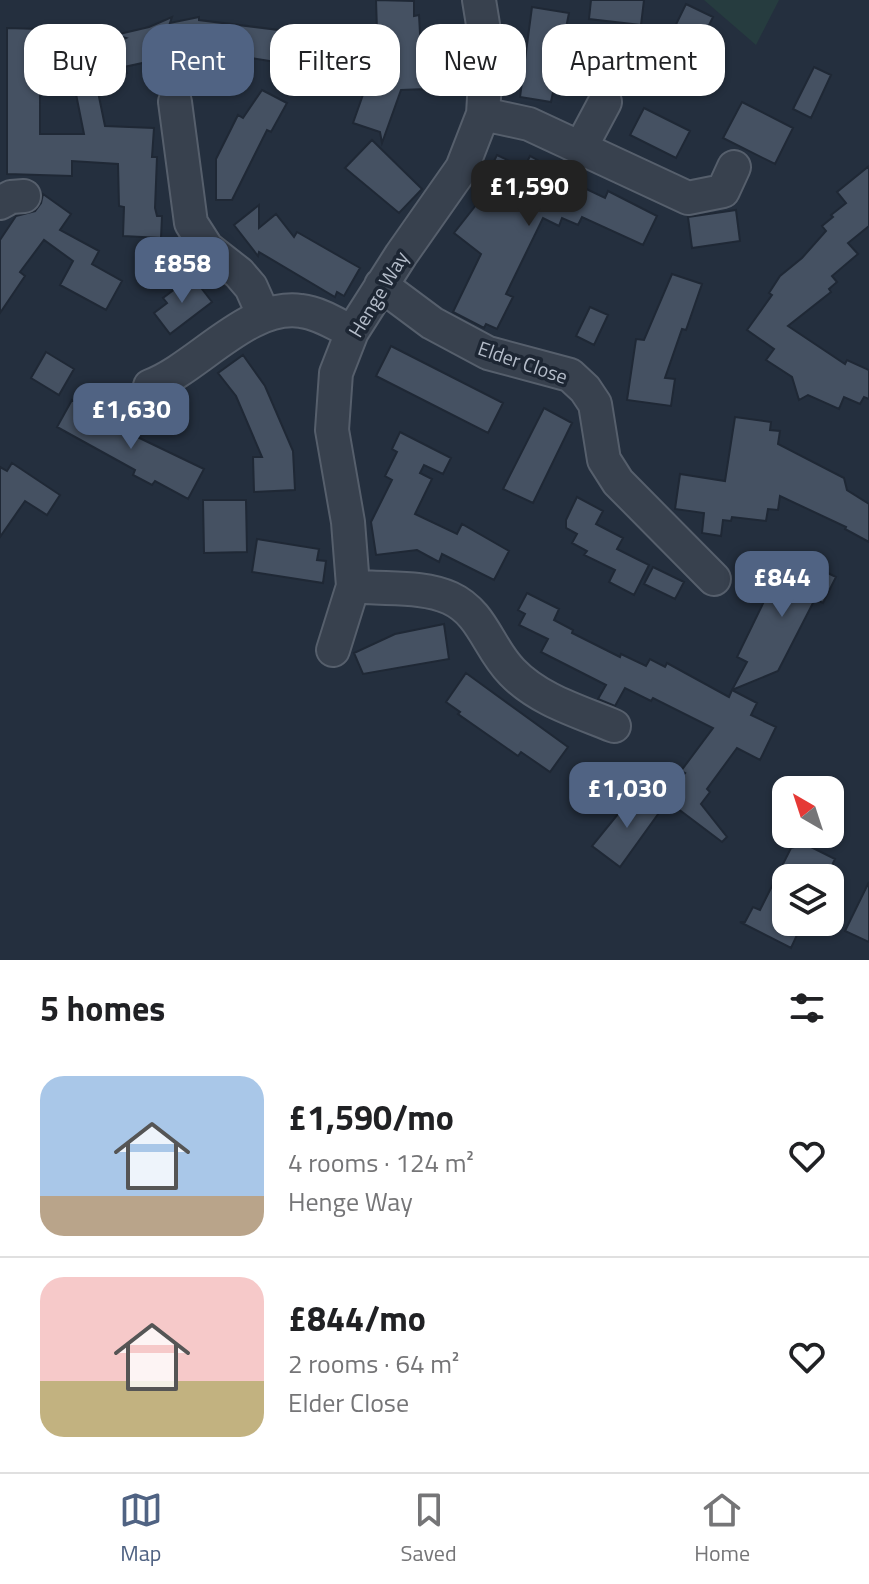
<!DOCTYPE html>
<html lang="en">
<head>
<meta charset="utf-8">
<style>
  body { margin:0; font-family:"Titillium Web",sans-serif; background:#f6f6f6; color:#202124; height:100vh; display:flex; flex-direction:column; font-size:30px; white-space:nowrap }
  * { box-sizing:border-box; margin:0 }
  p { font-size:26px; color:#757577 }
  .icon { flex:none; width:44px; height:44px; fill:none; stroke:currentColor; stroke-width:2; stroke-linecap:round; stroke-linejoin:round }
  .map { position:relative; height:960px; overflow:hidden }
  .details { display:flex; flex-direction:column; background:#fff; flex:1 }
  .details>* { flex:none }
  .top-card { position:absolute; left:24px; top:24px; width:822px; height:72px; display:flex; gap:16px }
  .needle { width:52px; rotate:321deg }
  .tools { position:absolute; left:772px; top:776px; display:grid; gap:16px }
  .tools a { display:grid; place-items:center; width:72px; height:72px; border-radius:16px; background:#fff; box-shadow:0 2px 6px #0004; font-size:40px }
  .price { position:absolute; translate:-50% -68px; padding:0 18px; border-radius:16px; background:#506383; color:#fff; font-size:26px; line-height:52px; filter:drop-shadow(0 2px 4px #0008) }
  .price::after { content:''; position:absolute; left:50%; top:48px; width:24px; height:18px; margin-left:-12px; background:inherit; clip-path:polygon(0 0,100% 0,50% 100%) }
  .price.on { background:#222; color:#fff }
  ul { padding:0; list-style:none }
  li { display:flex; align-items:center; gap:24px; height:200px; padding:0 40px }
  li+li { border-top:2px solid #e0e0e0 }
  li span { display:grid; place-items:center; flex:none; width:224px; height:160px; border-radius:24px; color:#555 }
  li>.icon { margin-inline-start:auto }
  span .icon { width:96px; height:96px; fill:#fffc; stroke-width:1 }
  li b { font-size:34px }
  h2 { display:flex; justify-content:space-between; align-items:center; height:96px; padding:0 40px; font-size:34px }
  .tag { padding:0 28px; border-radius:24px; background:#fff; box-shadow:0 2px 6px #0004; font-size:28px; line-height:72px }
  .tag.on { background:#506383; color:#fff }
  .menu { display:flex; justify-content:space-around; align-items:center; height:112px; border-top:2px solid #e0e0e0; background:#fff; font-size:22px; color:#757577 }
  .menu a { display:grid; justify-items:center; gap:4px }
  .menu .on { color:#506383 }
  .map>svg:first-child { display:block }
  .green { fill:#263c3f }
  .building { fill:#455162; stroke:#1f2835; stroke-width:2 }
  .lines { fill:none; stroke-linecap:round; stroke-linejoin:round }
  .minor-casing { stroke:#565f6c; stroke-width:36 }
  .minor { stroke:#38414e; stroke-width:32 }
  .labels { text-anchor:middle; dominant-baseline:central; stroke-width:7; stroke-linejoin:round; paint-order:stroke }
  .street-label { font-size:20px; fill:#b4bcc9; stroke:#1d2633 }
</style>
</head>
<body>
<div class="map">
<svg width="869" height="960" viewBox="0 0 869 960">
  <rect width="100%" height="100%" fill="#242f3e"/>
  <path class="green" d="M704 0H779L756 45Z"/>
  <path class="building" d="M376 0 414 1V16L419 15 421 51H425L427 89 401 90 382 143 380 132 353 123 365 89 379 93Z
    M591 0H644L641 25 589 19Z
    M686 4 713 17 690 65 663 51Z
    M532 7 569 13 551 102 520 97Z
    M172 17 170 23 199 17V20L343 38 338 72 163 44 162 47 150 46 170 57 124 67 127 73 97 87 105 126 154 128 152 157H157L155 208 157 216H162L161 238 123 236 124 207 119 206 118 164 72 161V176L7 174V28L40 29V134H84L70 64 126 38 115 35 149 27Z
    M814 67 831 75 811 118 793 109Z
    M262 90 287 103 271 132 267 130 232 200H216V159L238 115 243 118Z
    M742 102 793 128 775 164 723 138Z
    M644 108 690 131 676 158 630 135Z
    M372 140 422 189 399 213 345 168Z
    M497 155 524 168 530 156 548 166 546 169 578 185 605 198 608 191 657 216 643 245 582 217 578 225 562 218 559 226 543 218 506 294 513 297 497 329 486 324 484 328 453 312 481 254 454 233 483 196 478 193Z
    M869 166V226L848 243 858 254 832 276 837 282 829 289 831 292 788 326 845 364 847 360 869 370V399L864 397 860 404 844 397 839 409 808 395 799 400 792 377 766 360 774 349 747 330 772 295 769 293 780 276 802 258 826 231 822 226 833 217 831 215 846 203 837 192Z
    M43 194 71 214 60 230 99 251 92 264 122 281 106 310 60 285 73 261 44 240 20 272 25 276 0 313V240L16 216 35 211 41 203Z
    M259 205V228L276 214 294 237 297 232 360 268 344 296 337 292 335 297 259 252 258 256 234 225Z
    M736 210 740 241 692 248 688 217Z
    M672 274 702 284 686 330 682 329 665 378 675 379 671 406 627 400 636 339 644 340Z
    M192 276 212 302 170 334 154 313 167 303 163 298Z
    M590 307 608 315 594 345 576 336Z
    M391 346 503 403 488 433 376 376Z
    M46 352 74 369 59 395 31 378Z
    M243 355 265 386 293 451 295 490 254 492 253 457H262L236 396 218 373Z
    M72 400 127 432 204 469 188 499 155 481 152 485 133 475 135 470 57 427Z
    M544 408 572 423 533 503 503 489Z
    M735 417 771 422 770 430 780 431 778 444 844 478 847 490 869 504V542L845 529 846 527 780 496 778 510 768 509 766 521 732 517 731 521 723 520 721 536 702 533 704 513 675 509 680 474 725 481Z
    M400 432 451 458 443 474 424 465 420 473 432 479 415 514 457 534 462 524 509 551 494 580 442 554 439 562 417 550 376 555 371 522 392 480 385 476 397 452 392 449Z
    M12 463 60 495 47 515 25 501 0 537V467L7 471Z
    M577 497 603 511 596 524 623 538 617 549 649 565 634 595 609 582 615 570 584 555 587 551 572 543 577 534 566 528V520Z
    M203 500H246L247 552 204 553Z
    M257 539 319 549 317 560 326 561 323 583 252 572Z
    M793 556 836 577 823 603 815 599 778 671 732 690 747 662 737 657 772 585 778 587Z
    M653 567 684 582 675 599 644 584Z
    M527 593 559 609 554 620 573 630 572 633 620 657 621 654 646 666 650 659 665 667 667 663 729 697 732 690 757 703 751 715 776 727 760 760 737 748 707 789 710 792 701 804 727 837 722 842 665 799 685 773 681 771 713 728 653 698 651 701 625 688 615 706 598 699 606 685 541 652 548 639 519 625 525 614 518 610Z
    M444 624 449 659 363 674 354 653 395 634Z
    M466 673 568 747 550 772 521 752 518 756 458 714 460 712 446 702Z
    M635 793 661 810 620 867 592 846Z
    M805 844 835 859 826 878H786V922H803L791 948 740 922H745L753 907 760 910 791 848Z
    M869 882V942L845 931Z"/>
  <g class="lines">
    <g class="minor-casing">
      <path id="minor" d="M175 102 191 223 207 248 239 273 251 287 263 314
        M483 114 529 124 688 198 723 191 734 167
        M581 147 605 102
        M0 203 11 197 24 196
        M381 285 432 323 488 353 570 375 585 389 595 404 604 460 618 482 714 579
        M150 386C198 368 248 303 301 311 319 313 336 324 352 332
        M353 586C384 590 422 585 450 598 483 613 488 648 512 672 539 700 578 711 614 726
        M333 650 353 586 348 522 332 430 336 373 352 332 401 255 462 168 483 114 487 49 479 0"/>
    </g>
    <use href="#minor" class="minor"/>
  </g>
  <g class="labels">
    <g class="street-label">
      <text transform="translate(378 294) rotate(-59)">Henge Way</text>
      <text transform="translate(523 362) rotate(19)">Elder Close</text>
    </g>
  </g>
</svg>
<div class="tools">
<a><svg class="needle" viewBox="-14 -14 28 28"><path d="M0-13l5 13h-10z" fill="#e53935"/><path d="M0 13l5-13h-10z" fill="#757577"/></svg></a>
<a><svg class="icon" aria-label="layers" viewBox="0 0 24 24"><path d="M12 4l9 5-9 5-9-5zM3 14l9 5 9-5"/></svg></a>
</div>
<b class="price on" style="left:529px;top:228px">£1,590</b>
<b class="price" style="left:182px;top:305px">£858</b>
<b class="price" style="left:131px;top:451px">£1,630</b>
<b class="price" style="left:782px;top:619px">£844</b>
<b class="price" style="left:627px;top:830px">£1,030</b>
<div class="top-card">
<a class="tag">Buy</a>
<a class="tag on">Rent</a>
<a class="tag">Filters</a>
<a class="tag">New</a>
<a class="tag">Apartment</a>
</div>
</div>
<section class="details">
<h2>5 homes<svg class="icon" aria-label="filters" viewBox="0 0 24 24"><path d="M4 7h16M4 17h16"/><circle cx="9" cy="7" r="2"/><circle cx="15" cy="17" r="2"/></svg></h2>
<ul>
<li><span style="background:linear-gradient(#a9c7e8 75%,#b9a48a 0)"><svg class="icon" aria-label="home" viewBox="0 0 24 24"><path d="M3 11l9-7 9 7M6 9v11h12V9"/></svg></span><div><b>£1,590/mo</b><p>4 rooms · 124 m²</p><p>Henge Way</p></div><svg class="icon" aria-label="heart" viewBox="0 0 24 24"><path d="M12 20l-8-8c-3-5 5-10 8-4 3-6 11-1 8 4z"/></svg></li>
<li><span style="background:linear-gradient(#f6c9c9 65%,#c2b280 0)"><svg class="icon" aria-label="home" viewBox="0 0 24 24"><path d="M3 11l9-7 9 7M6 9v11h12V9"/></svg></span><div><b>£844/mo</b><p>2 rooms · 64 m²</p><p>Elder Close</p></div><svg class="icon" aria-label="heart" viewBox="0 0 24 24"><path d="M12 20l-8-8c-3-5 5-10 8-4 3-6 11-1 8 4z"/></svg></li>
</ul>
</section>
<nav class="menu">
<a class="on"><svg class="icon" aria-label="map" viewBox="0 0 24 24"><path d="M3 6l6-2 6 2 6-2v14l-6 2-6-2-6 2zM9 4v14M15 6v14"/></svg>Map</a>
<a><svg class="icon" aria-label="saved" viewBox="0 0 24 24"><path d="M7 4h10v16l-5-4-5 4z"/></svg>Saved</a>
<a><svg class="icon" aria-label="home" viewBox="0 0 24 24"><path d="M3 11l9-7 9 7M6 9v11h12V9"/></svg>Home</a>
</nav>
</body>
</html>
